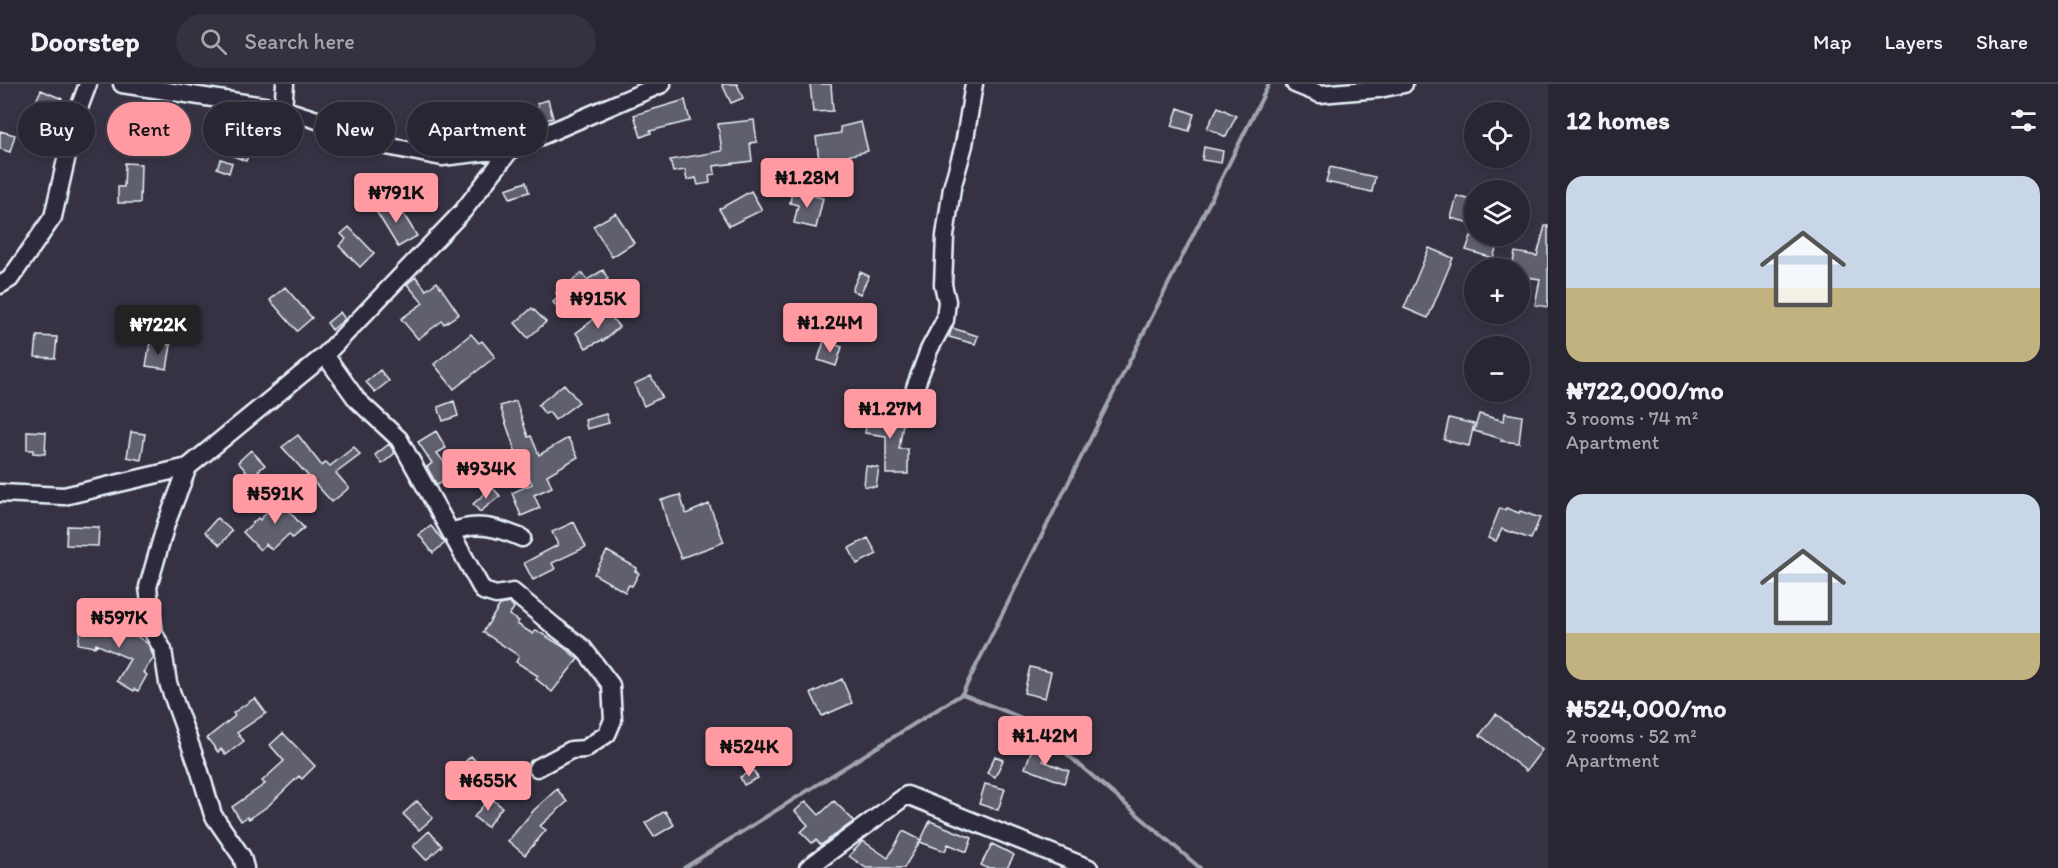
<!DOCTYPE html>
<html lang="en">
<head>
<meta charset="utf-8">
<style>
  body { margin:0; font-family:Itim,sans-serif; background:#34323f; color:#f1f3f6; height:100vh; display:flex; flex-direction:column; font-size:22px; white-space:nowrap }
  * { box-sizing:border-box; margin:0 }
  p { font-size:20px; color:#a5a5ac }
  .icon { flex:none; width:33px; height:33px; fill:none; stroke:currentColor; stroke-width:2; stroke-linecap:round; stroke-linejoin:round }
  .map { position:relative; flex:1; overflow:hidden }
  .drawer { display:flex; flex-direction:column; background:#282633; width:510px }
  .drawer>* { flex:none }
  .top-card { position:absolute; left:18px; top:18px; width:570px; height:54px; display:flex; gap:12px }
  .controls { position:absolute; left:1464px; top:18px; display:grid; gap:12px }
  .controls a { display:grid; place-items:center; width:66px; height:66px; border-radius:50%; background:#282633; box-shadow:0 3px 9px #0003,0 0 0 2px #44434e; font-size:30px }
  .price { position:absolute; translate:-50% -51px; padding:0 14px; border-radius:6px; background:#ff9aa2; color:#111; font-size:20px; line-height:39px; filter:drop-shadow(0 2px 3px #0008) }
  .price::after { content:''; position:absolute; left:50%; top:36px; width:18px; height:14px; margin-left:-9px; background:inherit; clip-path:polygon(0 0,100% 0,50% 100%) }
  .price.current { background:#222; color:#fff }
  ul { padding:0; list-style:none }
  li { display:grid; align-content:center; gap:12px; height:318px; padding:0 18px }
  li span { display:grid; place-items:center; height:186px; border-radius:18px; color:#555 }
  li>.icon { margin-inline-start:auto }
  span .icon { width:108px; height:108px; fill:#fffc; stroke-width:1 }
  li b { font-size:26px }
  h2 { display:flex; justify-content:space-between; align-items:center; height:72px; padding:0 18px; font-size:26px }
  .tag { padding:0 21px; border-radius:27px; background:#282633; box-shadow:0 3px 9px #0003,0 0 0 2px #44434e; font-size:21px; line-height:54px }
  .tag.current { background:#ff9aa2; color:#111 }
  header { display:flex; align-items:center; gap:36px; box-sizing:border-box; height:84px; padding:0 30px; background:#282633; border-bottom:2px solid #44434e }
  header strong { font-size:28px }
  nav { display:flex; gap:33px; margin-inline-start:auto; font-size:21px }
  .search { width:420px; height:54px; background:#34323f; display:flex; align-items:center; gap:15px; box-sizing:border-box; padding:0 21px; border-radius:33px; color:#a5a5ac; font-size:22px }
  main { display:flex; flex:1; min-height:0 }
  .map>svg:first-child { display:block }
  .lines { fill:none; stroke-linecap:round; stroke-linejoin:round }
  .stream { stroke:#a0a4af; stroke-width:4 }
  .building { fill:#605e6e; stroke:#e8f1f8; stroke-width:1.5 }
  .minor-casing { stroke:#e8f1f8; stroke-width:21 }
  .minor { stroke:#2f2a3d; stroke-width:16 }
</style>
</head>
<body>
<header>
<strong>Doorstep</strong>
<div class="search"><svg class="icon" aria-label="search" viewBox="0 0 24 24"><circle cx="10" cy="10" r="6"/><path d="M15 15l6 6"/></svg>Search here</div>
<nav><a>Map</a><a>Layers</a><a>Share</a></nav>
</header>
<main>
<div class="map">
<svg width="1548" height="784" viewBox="0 0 1548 784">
  <rect width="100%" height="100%" fill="#363244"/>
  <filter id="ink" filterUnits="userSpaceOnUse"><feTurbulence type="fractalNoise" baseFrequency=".0167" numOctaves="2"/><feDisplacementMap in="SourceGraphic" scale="12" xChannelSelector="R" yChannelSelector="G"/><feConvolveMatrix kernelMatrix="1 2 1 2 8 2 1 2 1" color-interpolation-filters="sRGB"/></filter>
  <g filter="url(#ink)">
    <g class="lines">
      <path class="stream" d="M962 610 1027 636 1200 784
        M684 784 962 610 1269 0"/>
    </g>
    <path class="building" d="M722 0H737L743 14 731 19Z
      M810 0H831L833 27 813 28Z
      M41 6 62 15 51 41 29 32Z
      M548 16 553 34 542 37 537 19Z
      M685 16 690 37 650 47 651 49 641 53 634 31Z
      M1218 23 1236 32 1226 53 1207 44Z
      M1178 24 1194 30 1189 47 1172 42Z
      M754 36 757 58 750 59 752 77 714 82 715 90 709 91 710 99 698 101 696 94 687 96 685 86 673 88 670 76 722 67 718 40Z
      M861 38 868 67 847 72 819 76 816 53 841 49 840 43Z
      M87 39H96L95 55 85 54Z
      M0 47 15 51 10 68 0 65Z
      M235 51 254 59 246 77 228 70Z
      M1204 63 1223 67 1221 79 1202 76Z
      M221 75 232 79 229 89 217 84Z
      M125 79 141 80 140 119H118V103H124Z
      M1330 83 1375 93 1372 108 1326 98Z
      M526 98 529 108 510 114 506 105Z
      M751 107 762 126 729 142 719 125Z
      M792 107 823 114 816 144 794 139 798 121 790 119Z
      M1457 112 1474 117V140L1451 134Z
      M395 116 417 152 398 163 376 127Z
      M616 129 634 159 612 173 593 142Z
      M1545 142H1548V223L1535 221 1540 195 1520 192V184H1512L1515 168 1537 172Z
      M349 143 374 169 360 183 339 162 346 155 341 150Z
      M1471 152H1500L1493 174 1466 166Z
      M1429 164 1453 174 1428 234 1404 224Z
      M603 186 608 195 598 201 601 206 592 212 589 206 559 226 553 218 559 213 556 209 582 189 587 196Z
      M860 188 869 192 860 210 852 206Z
      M416 193 426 206 437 198 459 230 444 240 442 237 418 255 401 235 423 219 407 200Z
      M285 203 312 234 297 247 270 216Z
      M532 224 546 238 528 254 515 239Z
      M606 226 619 243 603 257 602 256 586 264 576 249Z
      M340 228 345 235 332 246 327 239Z
      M952 244 978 252 975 260 949 253Z
      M471 250 479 259 482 257 495 273 454 305 434 280Z
      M37 252 57 253 55 274 35 273Z
      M824 257 842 263 836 282 818 276Z
      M150 258 171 261 167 285 146 282Z
      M380 286 389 297 375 308 366 298Z
      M651 292 662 313 644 322 634 300Z
      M564 300 579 318 555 336 549 328 545 330 538 321Z
      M454 317 458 332 443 337 438 323Z
      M516 317 528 353 531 352 539 371 568 354 578 373 547 391 552 403 534 411 540 424 521 432 512 409 532 400 523 380 520 381 500 322Z
      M868 327 904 333 899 365H908V390H886V352L865 349Z
      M1505 329 1522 332 1519 359 1501 357 1502 355 1474 347 1479 330 1504 337Z
      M606 330 609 339 587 345 585 336Z
      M1449 334 1474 340 1469 362 1444 356Z
      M27 347 46 348 45 370 33 369V366H27Z
      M436 347 446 364 437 369 453 390 437 401 427 383 432 379 418 358Z
      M131 348 145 350 141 376 127 373Z
      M298 351 322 382 326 378 330 382 354 363 360 371 336 389 349 404 332 418 282 363Z
      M389 360 395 369 382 380 375 371Z
      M251 366 265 381 251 393 238 378Z
      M866 382 879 384 876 403 864 402Z
      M492 403 500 412 480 428 473 420Z
      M284 408 297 419 289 427 304 444 292 454 289 450 272 466 266 460 260 466 243 448 258 434 260 436Z
      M680 411 686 430 709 420 724 458 681 474 669 445 661 416Z
      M1500 424 1505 426 1506 424 1519 429 1520 427 1540 434 1531 455 1502 445 1496 457 1488 454Z
      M217 434 232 447 220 461 205 448Z
      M574 438 586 463 552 479 555 485 533 496 524 479 558 461 552 448Z
      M67 442 99 443 98 462 66 461Z
      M431 442 445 459 433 469 419 451Z
      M868 454 877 470 857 480 849 464Z
      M607 467 637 484 635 487 639 489 632 502 629 501 625 508 594 490Z
      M510 519 514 524 509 531 519 537 517 540 533 550 536 546 562 562 578 575 552 608 536 595 538 592 516 578 519 572 483 548 500 521Z
      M82 534 105 538 135 551 148 560 154 574 143 588 147 591 138 607 135 605 134 607 117 597 130 575 96 560 95 563 78 560Z
      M1030 583 1051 588 1045 614 1024 609Z
      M842 595 852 619 822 632 811 609Z
      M255 614 266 629 237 649 244 657 226 671 221 665 218 668 207 654 235 632 233 629Z
      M1496 630 1542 666 1526 687 1480 651Z
      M283 649 315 682 302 695 299 692 268 722 249 735 247 733 241 737 232 723 265 700 262 697 284 677 270 661Z
      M1032 665 1046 670 1043 677 1069 687 1064 699 1025 684Z
      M471 672 482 684 466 699 455 688Z
      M995 672 1003 676 995 693 987 689Z
      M753 686 758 694 744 701 740 693Z
      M985 700 1005 705 998 726 979 720Z
      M557 705 567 718 540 742 546 746 525 771 508 757 534 726Z
      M490 713 502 723 487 743 474 733Z
      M417 717 433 734 419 746 403 730Z
      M806 717 819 731 834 717 854 737 821 761 816 756 812 759 801 748 808 741 795 727Z
      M665 727 674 741 654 753 645 739Z
      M930 737 972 754 967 768 948 760 945 767 920 758Z
      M429 747 442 762 426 776 413 762Z
      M903 747 921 756 904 784H866L849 772 863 757 888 774Z
      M992 760 1014 771 1007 784H987L981 781Z"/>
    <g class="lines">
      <g class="minor-casing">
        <path id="minor" d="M122 0 283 25 351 47 382 61 442 73 511 65
          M1295 0 1320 10 1379 5 1404 0
          M283 25 285 0
          M0 201 10 195 53 133 76 32 88 0
          M325 271 357 316 399 355 483 507 496 511 513 508 555 543 583 564 611 601 613 636 607 650 585 665 571 666 537 684
          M915 330V304L929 266 945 236 947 217 943 201 945 152 952 104 964 61 974 0
          M188 383 166 440 148 503 154 550 163 566 168 599 200 688 213 731 242 773 245 784
          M0 409 64 412 188 383 325 271 463 127 511 65 662 0
          M452 448C476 437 498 444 522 454
          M808 784 907 711 1089 784"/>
      </g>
      <use href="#minor" class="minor"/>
    </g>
  </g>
</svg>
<div class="controls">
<a><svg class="icon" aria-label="locate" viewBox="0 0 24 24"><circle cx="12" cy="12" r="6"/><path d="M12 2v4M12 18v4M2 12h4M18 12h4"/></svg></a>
<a><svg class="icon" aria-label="layers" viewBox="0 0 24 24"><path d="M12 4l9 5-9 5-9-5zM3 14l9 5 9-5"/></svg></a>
<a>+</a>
<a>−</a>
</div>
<b class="price" style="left:807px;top:125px">₦1.28M</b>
<b class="price" style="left:396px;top:140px">₦791K</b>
<b class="price" style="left:598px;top:246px">₦915K</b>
<b class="price" style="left:830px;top:270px">₦1.24M</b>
<b class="price current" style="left:158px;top:272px">₦722K</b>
<b class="price" style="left:890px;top:356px">₦1.27M</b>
<b class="price" style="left:486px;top:416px">₦934K</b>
<b class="price" style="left:275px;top:441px">₦591K</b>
<b class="price" style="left:119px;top:565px">₦597K</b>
<b class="price" style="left:1045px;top:683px">₦1.42M</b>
<b class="price" style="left:749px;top:694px">₦524K</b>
<b class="price" style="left:488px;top:728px">₦655K</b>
<div class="top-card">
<a class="tag">Buy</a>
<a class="tag current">Rent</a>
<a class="tag">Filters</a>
<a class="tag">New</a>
<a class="tag">Apartment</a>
</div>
</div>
<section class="drawer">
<h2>12 homes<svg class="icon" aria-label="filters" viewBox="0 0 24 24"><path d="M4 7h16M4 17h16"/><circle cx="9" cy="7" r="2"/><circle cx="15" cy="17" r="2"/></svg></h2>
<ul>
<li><span style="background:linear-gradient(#c9d6e8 60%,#c2b280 0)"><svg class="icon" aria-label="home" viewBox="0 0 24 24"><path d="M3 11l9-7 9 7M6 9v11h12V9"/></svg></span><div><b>₦722,000/mo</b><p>3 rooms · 74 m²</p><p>Apartment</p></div></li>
<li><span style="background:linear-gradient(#c9d6e8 75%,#c2b280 0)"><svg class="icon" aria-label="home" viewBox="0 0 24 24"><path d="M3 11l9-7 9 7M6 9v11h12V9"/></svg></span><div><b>₦524,000/mo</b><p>2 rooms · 52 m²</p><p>Apartment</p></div></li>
</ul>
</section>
</main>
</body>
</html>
